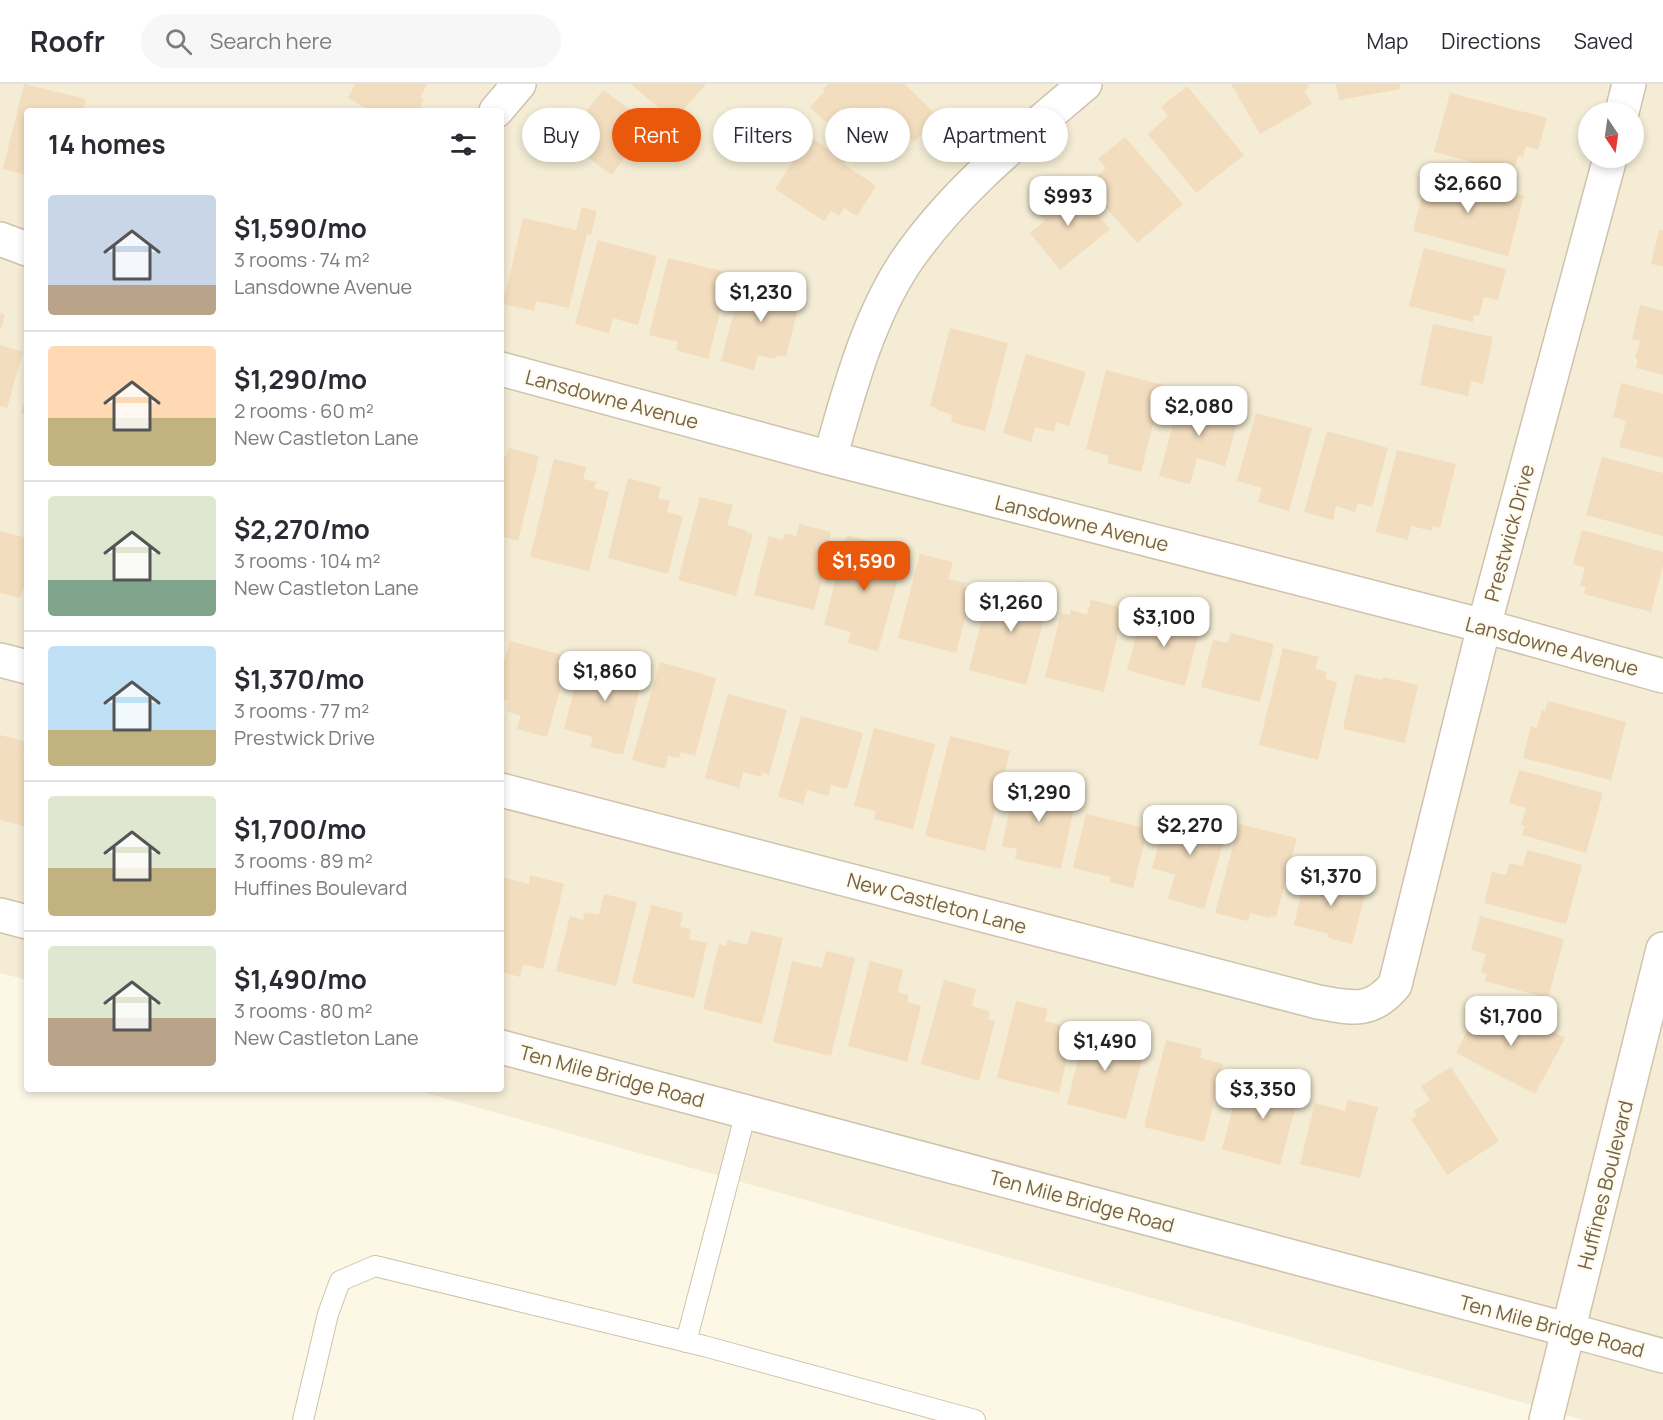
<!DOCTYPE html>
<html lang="en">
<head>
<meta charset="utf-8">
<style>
  body { margin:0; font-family:Manrope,sans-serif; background:#f7f7f7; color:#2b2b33; height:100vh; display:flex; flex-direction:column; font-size:22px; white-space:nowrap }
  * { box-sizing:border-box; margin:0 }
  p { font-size:20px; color:#7c7c81 }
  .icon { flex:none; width:33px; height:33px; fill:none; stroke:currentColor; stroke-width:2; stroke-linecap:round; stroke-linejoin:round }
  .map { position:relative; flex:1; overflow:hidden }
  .sheet { position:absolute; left:24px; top:24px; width:480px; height:984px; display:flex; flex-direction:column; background:#fff; border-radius:6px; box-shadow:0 3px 9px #0003 }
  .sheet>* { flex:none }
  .hud { position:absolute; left:522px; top:24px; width:570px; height:54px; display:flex; gap:12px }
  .needle { width:39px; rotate:167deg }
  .fabs { position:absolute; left:1578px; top:18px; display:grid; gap:12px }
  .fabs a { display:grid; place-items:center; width:66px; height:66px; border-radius:50%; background:#fff; box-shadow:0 3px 9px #0003; font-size:30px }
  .price { position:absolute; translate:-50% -51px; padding:0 14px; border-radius:12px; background:#fff; color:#222; font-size:20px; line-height:39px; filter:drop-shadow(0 2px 3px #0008) }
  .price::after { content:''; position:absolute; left:50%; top:36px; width:18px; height:14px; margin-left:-9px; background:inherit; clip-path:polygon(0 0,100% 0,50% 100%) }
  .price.on { background:#ea580c; color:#fff }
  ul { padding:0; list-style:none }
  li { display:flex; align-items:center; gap:18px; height:150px; padding:0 24px }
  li+li { border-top:2px solid #e1e1e2 }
  li span { display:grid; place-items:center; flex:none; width:168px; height:120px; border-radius:6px; color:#555 }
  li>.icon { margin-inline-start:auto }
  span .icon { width:72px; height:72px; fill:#fffc; stroke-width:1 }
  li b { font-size:26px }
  h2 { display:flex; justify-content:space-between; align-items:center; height:72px; padding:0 24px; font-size:26px }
  .chip { padding:0 21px; border-radius:27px; background:#fff; box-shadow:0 3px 9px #0003; font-size:21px; line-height:54px }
  .chip.on { background:#ea580c; color:#fff }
  header { display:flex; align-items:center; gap:36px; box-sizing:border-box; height:84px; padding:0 30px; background:#fff; border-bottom:2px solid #e1e1e2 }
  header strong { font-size:28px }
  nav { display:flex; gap:33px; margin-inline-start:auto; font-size:21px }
  .search { width:420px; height:54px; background:#f7f7f7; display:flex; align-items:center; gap:15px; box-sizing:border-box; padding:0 21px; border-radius:33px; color:#7c7c81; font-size:22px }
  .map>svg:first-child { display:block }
  .residential { fill:#f4ecd4; fill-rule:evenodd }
  .building { fill:#f2ddbe }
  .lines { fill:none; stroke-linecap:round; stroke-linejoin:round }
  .lane-casing { stroke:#cfc2ac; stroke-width:22 }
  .street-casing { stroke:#cfc2ac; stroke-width:36 }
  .secondary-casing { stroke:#d2c4a9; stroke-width:36 }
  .lane { stroke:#fff; stroke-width:20 }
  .street { stroke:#fff; stroke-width:33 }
  .secondary { stroke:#fff; stroke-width:33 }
  .labels { text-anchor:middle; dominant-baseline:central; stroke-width:4.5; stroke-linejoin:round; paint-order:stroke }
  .street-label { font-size:20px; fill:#76634a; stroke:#fffbed }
</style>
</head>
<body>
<header>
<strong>Roofr</strong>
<div class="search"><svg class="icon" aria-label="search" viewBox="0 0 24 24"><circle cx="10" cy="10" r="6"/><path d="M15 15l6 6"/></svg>Search here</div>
<nav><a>Map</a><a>Directions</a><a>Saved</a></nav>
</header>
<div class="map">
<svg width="1663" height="1336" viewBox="0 0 1663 1336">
  <rect width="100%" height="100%" fill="#fdf8e6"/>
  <path class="residential" d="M0 0H1663V1336H1584L412 1005H501V27H27V896L0 889ZM1588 28H1634V74H1588Z"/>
  <path class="building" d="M24 0 86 15 83 27H27V91L3 85Z
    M355 0H427L420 13 424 15 420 23 423 24 421 27H371L348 14Z
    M631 0H706L674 37Z
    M828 0H905L939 34 914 58 904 49 897 56 893 52 880 64 841 24 827 39 810 23 825 7 823 5Z
    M1231 0H1307L1309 4 1304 7 1312 20 1260 50Z
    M1336 0H1400L1401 5 1339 16Z
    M1187 2 1244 71 1196 109 1148 50 1168 32 1161 23Z
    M603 6 649 39 612 91 564 56Z
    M1450 9 1547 34 1538 66 1526 62 1523 73 1518 71 1513 89 1434 68Z
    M809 52 846 77 844 80 876 102 857 132 844 124 839 132 831 127 824 137 775 105Z
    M1125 53 1183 120 1137 159 1093 109 1100 103 1094 95 1106 84 1098 75Z
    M1429 87 1524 112 1508 172 1413 147Z
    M1072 99 1110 145 1060 186 1030 149 1045 137 1037 127Z
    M582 123 597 127 591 151 587 149 569 224 536 217 534 227 503 220 523 134 576 146Z
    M1659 146 1663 147V182L1651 180Z
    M598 156 657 172 638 241 613 234 609 249 575 240Z
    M1424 164 1506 185 1498 216 1484 213 1479 232 1474 231 1473 238 1409 222Z
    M668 174 730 189 708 275 676 266 678 258 649 251Z
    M743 193 802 208 786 273 777 271 775 275 758 271 754 286 721 277Z
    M1640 221 1663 227V291L1636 284 1638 275 1635 274 1640 257 1632 255Z
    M0 229 5 231 1 245H0Z
    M1433 240 1493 253 1483 300 1471 297 1468 312 1420 301Z
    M950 244 1008 259 985 347 951 338 953 331 937 326V324L930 322Z
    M0 261 23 268 7 324 0 322Z
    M1026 270 1086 288 1069 342 1056 338 1054 348 1035 343 1031 358 1003 349Z
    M1106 286 1163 301 1141 388 1107 379 1109 372 1086 365Z
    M1621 299 1663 310V374L1619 363 1626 337 1613 333Z
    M26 309H27V331L21 329Z
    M1182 309 1241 325 1225 382 1197 374 1190 400 1159 392Z
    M1256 329 1312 344 1289 427 1258 418 1262 404 1237 397Z
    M1327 347 1388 364 1372 423 1358 419 1355 428 1336 422 1333 436 1304 428Z
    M509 364 539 372 518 457 501 452V372L506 373Z
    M1397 366 1456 380 1440 444 1433 442 1432 447 1411 442 1408 456 1376 448Z
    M1602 373 1663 389V452L1586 431Z
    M554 375 586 383 583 395 596 398 594 404 609 408 589 487 530 473Z
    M628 394 661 403 658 414 670 417 667 428 683 432 668 490 608 474Z
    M700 413 733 421 727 441 746 446V448L753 450 736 512 678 496Z
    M799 440 831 448 822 484H825L814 526 754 511 769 452 783 456 785 449 796 452Z
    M1582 446 1663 468V481L1651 528 1584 510 1586 503 1580 502 1585 484 1573 480Z
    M0 447 27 454V506L23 505 20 514 0 509Z
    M847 451 879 460 878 464 895 470 894 475 903 477 878 567 848 559 851 548 824 541Z
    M920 470 953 478 948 495 965 499 964 503 973 505 956 569 898 554Z
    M1021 497 1052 505 1026 601 969 586 989 508 1006 513 1008 507 1017 509Z
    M1091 516 1124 524 1104 608 1045 593 1061 529 1070 531 1071 526 1087 531Z
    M1143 526 1201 541 1185 602 1127 586Z
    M1231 549 1274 560 1260 618 1201 603 1213 556 1228 559Z
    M510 557 569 573 547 653 517 645 521 632 506 627 509 617 501 615V589Z
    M1283 564 1319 573 1315 585 1327 588 1325 595 1337 598 1318 676 1259 661Z
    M583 569 645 584 623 671 590 663 593 653 564 645Z
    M660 578 716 594 695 672 681 668 679 674 668 672 665 685 632 676Z
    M1355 590 1382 596 1383 593 1418 601 1405 659 1343 645Z
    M728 610 787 626 769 691 762 688 761 693 743 688 739 704 705 694Z
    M1548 617 1626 638 1611 696 1523 674 1531 642 1537 644 1542 626 1545 627Z
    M801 632 863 649 847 705 831 701 828 712 807 706 803 720 778 713Z
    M874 644 935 660 913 745 874 735 876 727 854 722Z
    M0 651 27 658 23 673 27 674V743L0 736Z
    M950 652 1010 667 985 767 925 752Z
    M1519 686 1603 709 1586 769 1522 751 1525 742 1521 741 1526 724 1509 719Z
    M1016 695 1077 708 1061 785 1015 775 1017 765 1002 762Z
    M1169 725 1228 743 1204 825 1168 815 1175 791 1152 784Z
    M1086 730 1148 745 1133 804 1110 798 1111 793 1073 784Z
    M1239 740 1297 754 1276 833 1270 832V834L1250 829 1248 837 1215 829Z
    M1527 766 1582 781 1566 840 1484 819 1492 788 1506 791 1510 779 1523 782Z
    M1307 787 1367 803 1352 860 1328 854 1329 850 1294 841Z
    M530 791 564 800 543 885 523 880 520 893 501 888V799L502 793 529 800Z
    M604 810 637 818 616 902 556 887 570 832 583 836 585 828 599 831Z
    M651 821 683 829 680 843 691 845 689 855 707 859 694 914 632 899Z
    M1480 832 1564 855 1548 914 1485 897 1487 890 1481 888 1486 870 1471 866Z
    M751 847 783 854 762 940 703 925 719 860 726 862 728 856 747 861Z
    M826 867 855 874 831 972 773 958 792 877 822 884Z
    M870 877 903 886 898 908 909 911 907 918 921 922 907 978 848 962Z
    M944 896 976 905 972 922 990 927 988 935 995 937 979 997 921 980Z
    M1491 916 1565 954 1535 1010 1456 969 1471 939 1478 942Z
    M1016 917 1048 925 1045 937 1061 941 1059 950 1072 953 1059 1009 997 994Z
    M1088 936 1121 945 1117 958 1135 963 1133 969 1143 972 1126 1035 1067 1020Z
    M1166 956 1202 965 1200 974 1223 980 1204 1058 1144 1043Z
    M1451 983 1499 1057 1447 1091 1411 1035 1417 1032 1414 1027 1430 1016 1421 1002Z
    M1268 989 1302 998 1280 1081 1222 1065 1238 1006 1263 1012Z
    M1348 1016 1378 1023 1360 1094 1300 1080 1315 1019 1345 1027Z"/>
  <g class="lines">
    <g class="lane-casing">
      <path id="lane" d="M686 1258 746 1028
        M303 1336 328 1230 340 1197 375 1182 704 1262 975 1336"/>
    </g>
    <g class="street-casing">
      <path id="street" d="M496 27 519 0
        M1622 28 1629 0
        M0 155 27 165
        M501 285 830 374 1484 542 1663 592
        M830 374C849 307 867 237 905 179 953 108 1020 55 1085 0
        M0 576 27 583
        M501 706 1318 918C1352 924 1371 930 1395 901L1484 542 1610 74
        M0 831 27 838
        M501 963 1569 1246"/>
    </g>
    <g class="secondary-casing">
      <path id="secondary" d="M1569 1246 1663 1272
        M1546 1336 1663 865"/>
    </g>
    <use href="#lane" class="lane"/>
    <use href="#street" class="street"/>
    <use href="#secondary" class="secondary"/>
  </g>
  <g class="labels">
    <g class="street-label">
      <text transform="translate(612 315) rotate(15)">Lansdowne Avenue</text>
      <text transform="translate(1082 439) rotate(14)">Lansdowne Avenue</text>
      <text transform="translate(1509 449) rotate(-75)">Prestwick Drive</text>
      <text transform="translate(1552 562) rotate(15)">Lansdowne Avenue</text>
      <text transform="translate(937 819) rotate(15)">New Castleton Lane</text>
      <text transform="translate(612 992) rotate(15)">Ten Mile Bridge Road</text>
      <text transform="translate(1605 1101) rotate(-76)">Huffines Boulevard</text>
      <text transform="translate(1082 1117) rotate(15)">Ten Mile Bridge Road</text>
      <text transform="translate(1552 1242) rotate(15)">Ten Mile Bridge Road</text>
    </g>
  </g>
</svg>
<div class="fabs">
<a><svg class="needle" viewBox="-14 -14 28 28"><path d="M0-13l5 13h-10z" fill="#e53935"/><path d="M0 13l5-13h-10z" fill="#7c7c81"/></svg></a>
</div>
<b class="price" style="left:1468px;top:130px">$2,660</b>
<b class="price" style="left:1068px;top:143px">$993</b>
<b class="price" style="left:761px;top:239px">$1,230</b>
<b class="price" style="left:1199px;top:353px">$2,080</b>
<b class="price on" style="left:864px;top:508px">$1,590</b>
<b class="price" style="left:1011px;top:549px">$1,260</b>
<b class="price" style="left:1164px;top:564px">$3,100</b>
<b class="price" style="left:605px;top:618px">$1,860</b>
<b class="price" style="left:1039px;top:739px">$1,290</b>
<b class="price" style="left:1190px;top:772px">$2,270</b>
<b class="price" style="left:1331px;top:823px">$1,370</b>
<b class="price" style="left:1511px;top:963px">$1,700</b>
<b class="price" style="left:1105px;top:988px">$1,490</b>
<b class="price" style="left:1263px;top:1036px">$3,350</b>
<div class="hud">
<a class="chip">Buy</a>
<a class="chip on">Rent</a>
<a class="chip">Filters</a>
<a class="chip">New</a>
<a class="chip">Apartment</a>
</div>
<section class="sheet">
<h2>14 homes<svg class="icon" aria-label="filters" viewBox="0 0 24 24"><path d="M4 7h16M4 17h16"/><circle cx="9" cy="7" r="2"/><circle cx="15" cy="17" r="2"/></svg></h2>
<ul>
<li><span style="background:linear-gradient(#c9d6e8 75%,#b9a48a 0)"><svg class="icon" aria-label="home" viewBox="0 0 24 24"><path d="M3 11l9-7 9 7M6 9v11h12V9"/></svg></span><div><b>$1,590/mo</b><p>3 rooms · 74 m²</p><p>Lansdowne Avenue</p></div></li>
<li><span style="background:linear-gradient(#ffd9b3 60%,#c2b280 0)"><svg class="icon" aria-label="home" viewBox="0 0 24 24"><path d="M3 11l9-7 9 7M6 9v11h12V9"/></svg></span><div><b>$1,290/mo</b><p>2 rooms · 60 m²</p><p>New Castleton Lane</p></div></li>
<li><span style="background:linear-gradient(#dfe7d0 70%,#7fa58c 0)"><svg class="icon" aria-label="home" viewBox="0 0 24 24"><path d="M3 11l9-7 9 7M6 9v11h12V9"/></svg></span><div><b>$2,270/mo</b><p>3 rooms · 104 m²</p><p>New Castleton Lane</p></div></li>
<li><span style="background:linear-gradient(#bfe0f5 70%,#c2b280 0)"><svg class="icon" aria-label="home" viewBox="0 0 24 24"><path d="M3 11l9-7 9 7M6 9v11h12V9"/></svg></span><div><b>$1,370/mo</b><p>3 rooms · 77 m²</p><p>Prestwick Drive</p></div></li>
<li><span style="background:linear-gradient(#dfe7d0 60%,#c2b280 0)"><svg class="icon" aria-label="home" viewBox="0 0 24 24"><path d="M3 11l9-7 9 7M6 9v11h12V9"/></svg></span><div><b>$1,700/mo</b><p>3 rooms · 89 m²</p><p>Huffines Boulevard</p></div></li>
<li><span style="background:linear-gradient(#dfe7d0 60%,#b9a48a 0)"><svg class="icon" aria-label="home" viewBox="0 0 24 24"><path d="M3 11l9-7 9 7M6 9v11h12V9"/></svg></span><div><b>$1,490/mo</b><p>3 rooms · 80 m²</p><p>New Castleton Lane</p></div></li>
</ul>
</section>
</div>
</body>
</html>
